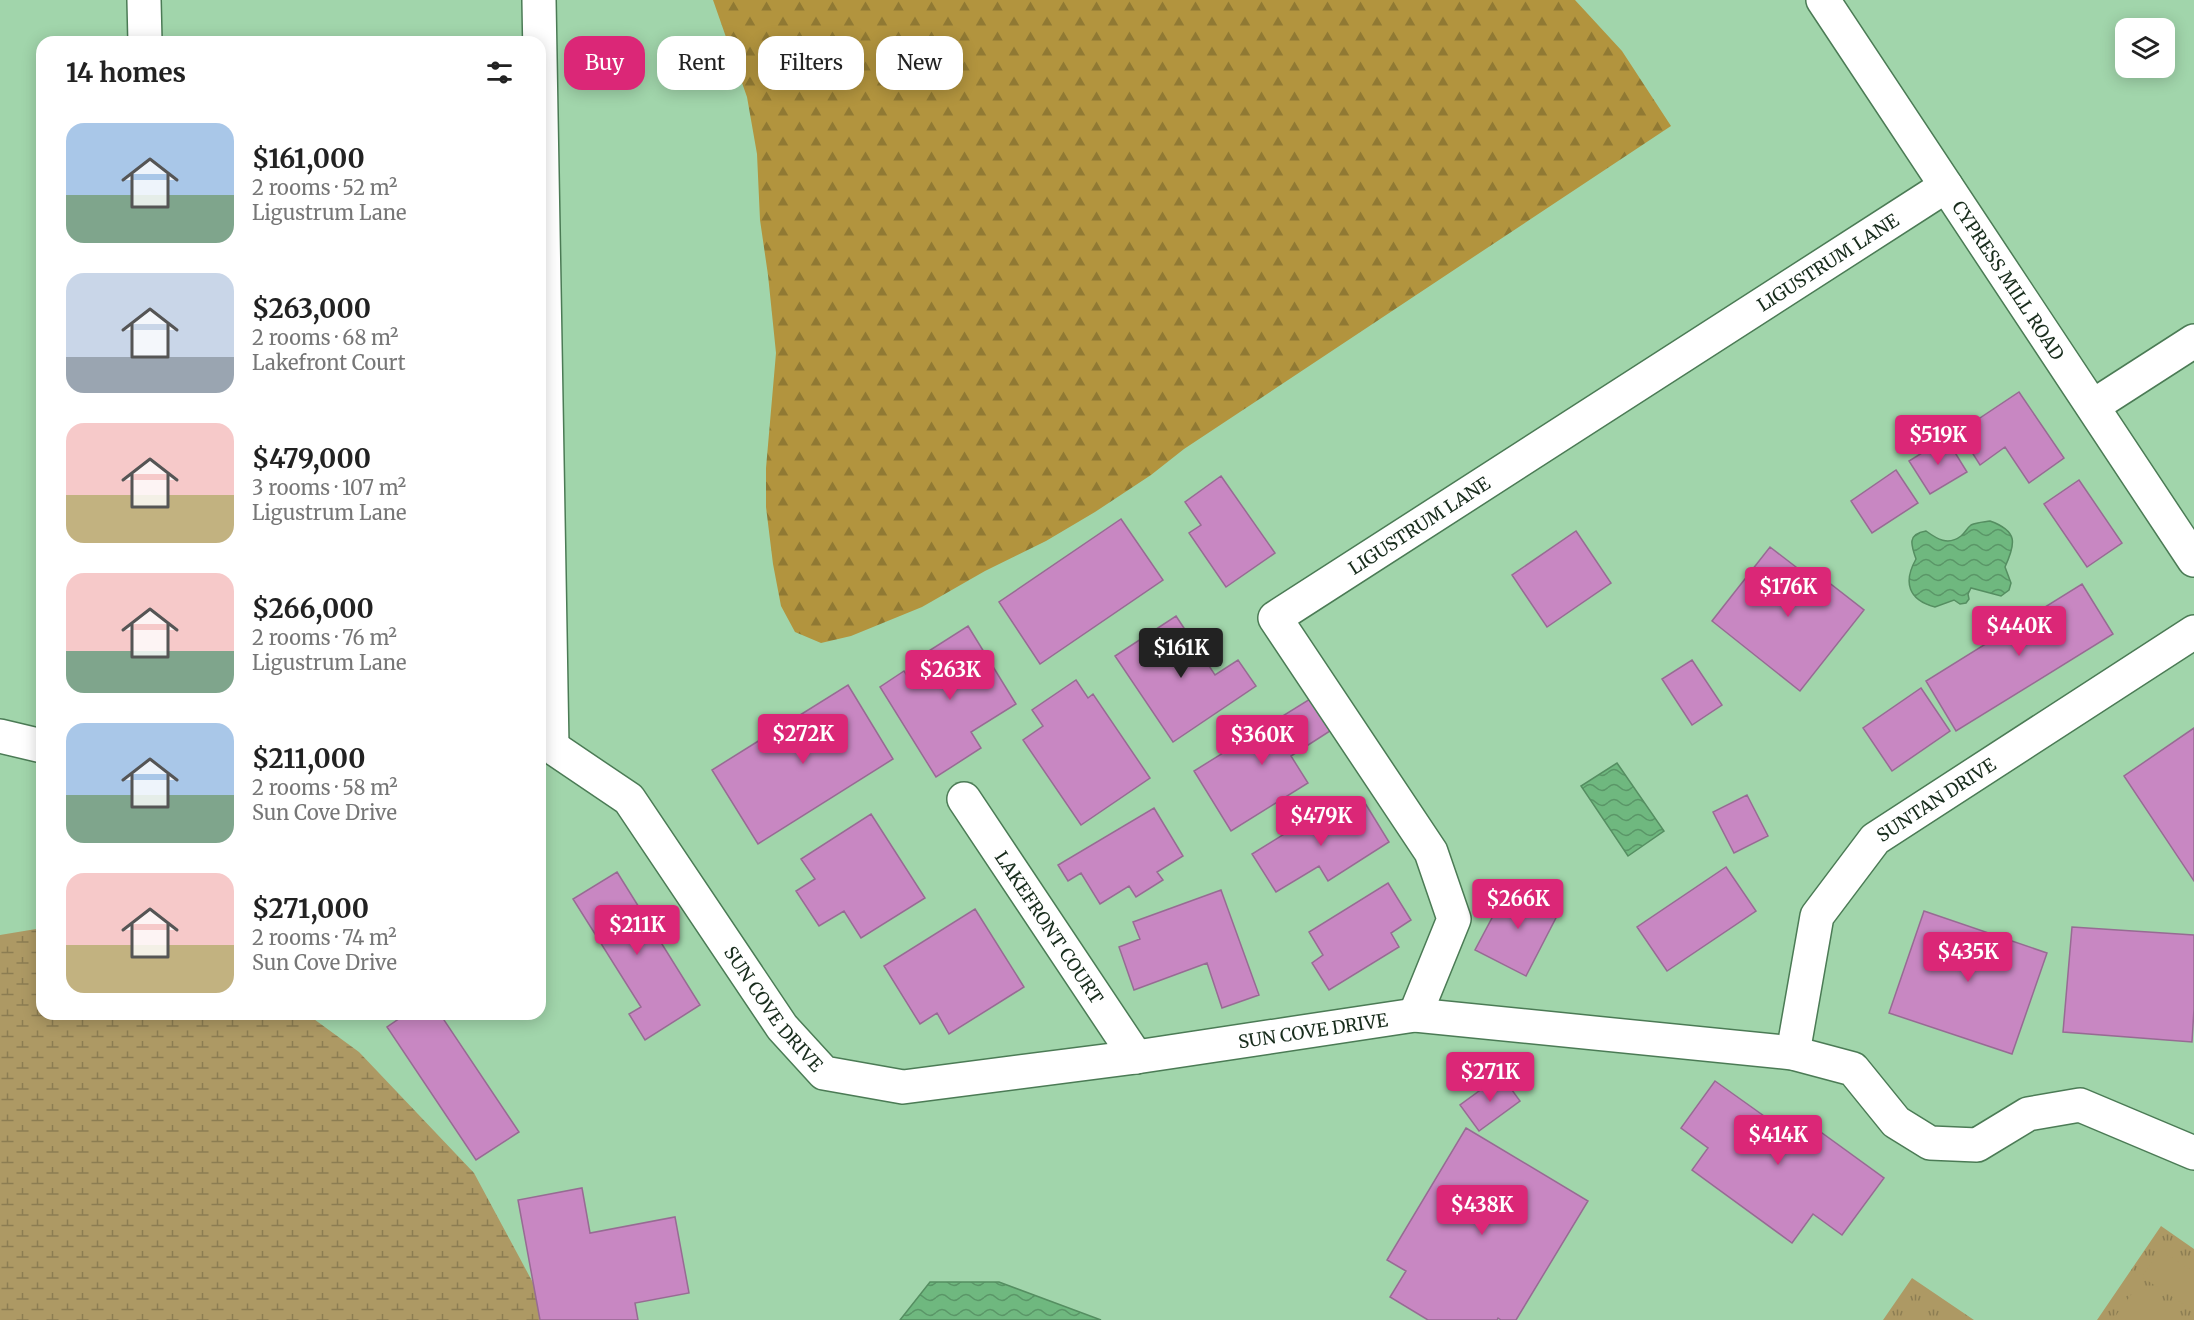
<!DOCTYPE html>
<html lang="en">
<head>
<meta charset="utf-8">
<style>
  body { margin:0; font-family:Merriweather,serif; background:#f6f6f6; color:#222; height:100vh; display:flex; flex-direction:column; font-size:22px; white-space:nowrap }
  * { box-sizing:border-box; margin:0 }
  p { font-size:20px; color:#767676 }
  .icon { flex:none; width:33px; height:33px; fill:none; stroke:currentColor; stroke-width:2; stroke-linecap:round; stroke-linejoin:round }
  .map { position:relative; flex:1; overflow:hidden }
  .panel { position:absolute; left:36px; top:36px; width:510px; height:984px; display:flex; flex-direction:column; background:#fff; border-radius:18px; box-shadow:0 3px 15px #0003 }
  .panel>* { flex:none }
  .guide { position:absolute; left:564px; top:36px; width:570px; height:54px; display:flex; gap:12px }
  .tools { position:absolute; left:2115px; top:18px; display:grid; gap:12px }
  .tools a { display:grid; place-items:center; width:60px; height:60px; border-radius:12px; background:#fff; box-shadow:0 3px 15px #0003; font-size:30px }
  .price { position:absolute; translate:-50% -51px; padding:0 14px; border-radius:6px; background:#db2777; color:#fff; font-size:20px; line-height:39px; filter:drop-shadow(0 2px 3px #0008) }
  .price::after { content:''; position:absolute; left:50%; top:36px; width:18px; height:14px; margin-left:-9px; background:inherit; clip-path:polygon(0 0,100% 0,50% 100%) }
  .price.current { background:#222; color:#fff }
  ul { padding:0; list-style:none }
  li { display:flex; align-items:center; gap:18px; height:150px; padding:0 30px }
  li span { display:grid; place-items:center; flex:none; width:168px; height:120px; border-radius:18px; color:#555 }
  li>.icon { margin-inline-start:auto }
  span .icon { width:72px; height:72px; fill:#fffc; stroke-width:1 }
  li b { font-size:26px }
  h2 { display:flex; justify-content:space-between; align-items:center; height:72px; padding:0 30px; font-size:26px }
  .chip { padding:0 21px; border-radius:18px; background:#fff; box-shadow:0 3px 15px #0003; font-size:21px; line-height:54px }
  .chip.current { background:#db2777; color:#fff }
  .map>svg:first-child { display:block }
  .grass { fill:url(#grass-tufts) }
  .forest { fill:url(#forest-firs) }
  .wetland { fill:url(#wetland-marsh) }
  .pitch { fill:#ad9964 }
  .water { fill:url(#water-waves); stroke:#558e61; stroke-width:1.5 }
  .building { fill:#c887c2; stroke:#976b93; stroke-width:1.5 }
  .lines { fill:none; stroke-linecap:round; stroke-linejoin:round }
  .street-casing { stroke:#4b7b55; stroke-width:36 }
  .street { stroke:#fff; stroke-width:33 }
  .labels { text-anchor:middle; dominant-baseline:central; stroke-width:4.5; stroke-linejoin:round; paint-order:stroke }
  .street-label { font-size:18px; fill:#182c1c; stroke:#a1d5ab }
</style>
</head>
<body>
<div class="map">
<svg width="2194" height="1320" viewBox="0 0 2194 1320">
  <defs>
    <pattern id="grass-tufts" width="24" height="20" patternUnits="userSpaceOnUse" patternTransform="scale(1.5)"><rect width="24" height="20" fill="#ad9964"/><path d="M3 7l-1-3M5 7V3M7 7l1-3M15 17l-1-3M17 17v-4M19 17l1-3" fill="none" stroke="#8c7d52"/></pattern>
    <pattern id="forest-firs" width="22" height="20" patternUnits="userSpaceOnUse" patternTransform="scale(1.5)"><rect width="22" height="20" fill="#b2943e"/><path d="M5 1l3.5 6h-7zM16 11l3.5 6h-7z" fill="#907933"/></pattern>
    <pattern id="wetland-marsh" width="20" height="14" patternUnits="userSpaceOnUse" patternTransform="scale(1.5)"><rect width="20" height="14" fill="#ad9964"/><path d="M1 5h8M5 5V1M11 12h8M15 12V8" fill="none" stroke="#8c7d52"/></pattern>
    <pattern id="water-waves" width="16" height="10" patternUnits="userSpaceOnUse" patternTransform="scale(1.5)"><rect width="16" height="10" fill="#6fb87f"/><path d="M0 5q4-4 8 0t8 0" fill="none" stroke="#5a9667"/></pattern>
  </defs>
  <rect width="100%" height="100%" fill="#a1d5ab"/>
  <path class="grass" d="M2161 1226 2194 1249V1320H2097Z
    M1912 1278 1974 1320H1883Z"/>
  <path class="forest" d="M713 0H1575L1622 51 1671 126 1184 449 1151 475 1095 512 1046 541 985 571 922 607 851 636 821 643 795 632 781 606 773 564 766 507V468L776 353 768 275 760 220 757 154 747 97Z"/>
  <path class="wetland" d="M42 928V1014H307L359 1052 474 1173 553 1320H0V935Z"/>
  <path class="pitch" d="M2160 1250 2194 1272V1311L2142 1277Z
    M2133 1292 2175 1320H2117L2114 1318Z"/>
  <path class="water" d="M1990 521C2018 531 2016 543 2005 567L2011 583 2009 590 2001 596 1971 588 1968 594 1969 599 1966 603 1960 604 1954 600 1935 607C1908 600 1903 582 1916 559 1911 545 1907 534 1926 531 1937 539 1948 546 1961 536 1965 533 1967 528 1971 525 1977 522 1984 522 1990 521Z
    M1617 763 1664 831 1628 856 1581 786Z
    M930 1282H999L1101 1320H900Z"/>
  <path class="building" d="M2019 392 2064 458 2029 483 2005 447 1980 465 1959 432Z
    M1946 438 1967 472 1930 494 1909 461Z
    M1896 470 1918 503 1872 533 1851 501Z
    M1221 476 1275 553 1226 587 1189 533 1201 525 1185 502Z
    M2079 480 2122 543 2087 567 2044 504Z
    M1121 519 1163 580 1040 664 999 602Z
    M1576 531 1611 583 1547 627 1512 575Z
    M1770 547 1809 577 1814 571 1864 610 1800 691 1712 621Z
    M2082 584 2113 634 1956 731 1926 681Z
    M1176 616 1215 675 1238 660 1256 686 1173 742 1115 656Z
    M968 626 1016 704 971 732 981 748 936 777 880 687 904 671 915 688 937 674 924 654Z
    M1692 660 1722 705 1692 725 1662 679Z
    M1076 680 1088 698 1093 694 1150 778 1081 825 1023 740 1043 726 1032 710Z
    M848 685 893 759 758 844 712 770Z
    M1921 688 1950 731 1892 771 1863 728Z
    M1310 699 1330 731 1291 756 1308 783 1231 831 1194 771Z
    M2194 728V881L2124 776Z
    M1747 795 1768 836 1734 853 1713 812Z
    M1365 803 1389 842 1328 881 1319 866 1276 892 1252 854 1326 808 1334 822Z
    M1154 808 1183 856 1157 872 1163 880 1136 897 1129 886 1100 904 1081 873 1068 881 1058 865Z
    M871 814 925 898 861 938 844 911 819 926 796 891 815 879 801 859Z
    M1726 867 1756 911 1667 971 1637 927Z
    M617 872 700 1005 645 1040 629 1014 641 1007 573 899Z
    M1388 883 1411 920 1391 933 1399 947 1329 990 1312 963 1323 955 1309 932Z
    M1510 884 1560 910 1526 976 1475 950Z
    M1221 890 1259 995 1222 1008 1207 963 1134 990 1119 947 1140 939 1133 922Z
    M975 909 1024 987 949 1034 937 1013 920 1024 884 966Z
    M1924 911 2047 953 2012 1054 1889 1013Z
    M2072 927 2194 935V1009L2192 1042 2063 1032Z
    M406 1014H440L519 1132 476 1160 387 1027Z
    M1501 1075 1520 1101 1479 1131 1460 1105Z
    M1715 1081 1788 1133 1800 1117 1884 1178 1842 1235 1813 1214 1792 1243 1692 1170 1708 1148 1681 1128Z
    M1466 1128 1588 1201 1516 1320H1501L1498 1318 1497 1320H1428L1390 1297 1406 1271 1387 1260Z
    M582 1188 590 1233 675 1217 689 1293 635 1303 638 1320H540L518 1200Z"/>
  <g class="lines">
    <g class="street-casing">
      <g id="street">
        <path d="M144 0 145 42"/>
        <path d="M539 0 552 747"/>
        <path id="s1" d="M1823 0 2194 560"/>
        <path d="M2093 406 2194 341"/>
        <path d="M0 736 42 746"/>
        <path id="s2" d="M540 745 552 747 629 799 782 1027 824 1073 903 1087 1136 1057 1415 1015 1793 1053 1853 1069 1896 1122 1930 1143 1977 1145 2028 1114 2080 1105 2194 1153"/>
        <path id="s3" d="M964 799 1136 1057"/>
        <path id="s4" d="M1415 1015 1454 919 1431 852 1275 618 1946 186"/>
        <path id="s5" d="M1793 1053 1817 916 1875 839 2194 632"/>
      </g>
    </g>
    <use href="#street" class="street"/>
  </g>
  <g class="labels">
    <g class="street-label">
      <text stroke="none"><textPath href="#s4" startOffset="1113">LIGUSTRUM LANE</textPath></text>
      <text stroke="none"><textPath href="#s1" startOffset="336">CYPRESS MILL ROAD</textPath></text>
      <text stroke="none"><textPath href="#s4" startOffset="627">LIGUSTRUM LANE</textPath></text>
      <text stroke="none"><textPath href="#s5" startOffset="308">SUNTAN DRIVE</textPath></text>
      <text stroke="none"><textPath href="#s3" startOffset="154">LAKEFRONT COURT</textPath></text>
      <text stroke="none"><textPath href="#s2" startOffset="360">SUN COVE DRIVE</textPath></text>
      <text stroke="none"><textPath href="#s2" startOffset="936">SUN COVE DRIVE</textPath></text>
    </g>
  </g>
</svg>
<div class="tools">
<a><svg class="icon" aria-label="layers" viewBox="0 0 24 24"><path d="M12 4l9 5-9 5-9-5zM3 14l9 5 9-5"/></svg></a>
</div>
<b class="price" style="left:1938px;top:466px">$519K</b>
<b class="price" style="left:1788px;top:618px">$176K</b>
<b class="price" style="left:2019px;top:657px">$440K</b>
<b class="price current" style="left:1181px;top:679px">$161K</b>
<b class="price" style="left:950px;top:701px">$263K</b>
<b class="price" style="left:803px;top:765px">$272K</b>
<b class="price" style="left:1262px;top:766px">$360K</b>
<b class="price" style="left:1321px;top:847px">$479K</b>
<b class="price" style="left:1518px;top:930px">$266K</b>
<b class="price" style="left:637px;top:956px">$211K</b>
<b class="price" style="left:1968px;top:983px">$435K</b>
<b class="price" style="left:1490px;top:1103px">$271K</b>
<b class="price" style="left:1778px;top:1166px">$414K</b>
<b class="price" style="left:1482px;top:1236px">$438K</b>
<div class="guide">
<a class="chip current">Buy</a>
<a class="chip">Rent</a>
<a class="chip">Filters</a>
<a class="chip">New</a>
</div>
<section class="panel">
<h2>14 homes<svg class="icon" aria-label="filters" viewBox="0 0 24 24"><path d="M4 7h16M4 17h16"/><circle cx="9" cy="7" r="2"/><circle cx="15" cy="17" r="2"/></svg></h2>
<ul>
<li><span style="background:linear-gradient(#a9c7e8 60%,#7fa58c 0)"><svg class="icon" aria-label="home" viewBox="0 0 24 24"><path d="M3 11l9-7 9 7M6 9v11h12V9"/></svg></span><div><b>$161,000</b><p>2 rooms · 52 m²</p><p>Ligustrum Lane</p></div></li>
<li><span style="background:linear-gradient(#c9d6e8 70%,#9aa5b1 0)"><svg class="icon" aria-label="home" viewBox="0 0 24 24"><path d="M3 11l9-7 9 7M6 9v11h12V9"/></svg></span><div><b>$263,000</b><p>2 rooms · 68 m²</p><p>Lakefront Court</p></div></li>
<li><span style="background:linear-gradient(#f6c9c9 60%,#c2b280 0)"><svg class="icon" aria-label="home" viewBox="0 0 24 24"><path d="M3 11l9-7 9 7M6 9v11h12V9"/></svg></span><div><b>$479,000</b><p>3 rooms · 107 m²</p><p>Ligustrum Lane</p></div></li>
<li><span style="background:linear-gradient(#f6c9c9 65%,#7fa58c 0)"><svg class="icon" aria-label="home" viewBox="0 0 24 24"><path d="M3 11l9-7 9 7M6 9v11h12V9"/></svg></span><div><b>$266,000</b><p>2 rooms · 76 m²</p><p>Ligustrum Lane</p></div></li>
<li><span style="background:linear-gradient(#a9c7e8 60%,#7fa58c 0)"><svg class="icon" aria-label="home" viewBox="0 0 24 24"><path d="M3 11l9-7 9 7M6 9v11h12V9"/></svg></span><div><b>$211,000</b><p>2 rooms · 58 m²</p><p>Sun Cove Drive</p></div></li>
<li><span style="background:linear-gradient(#f6c9c9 60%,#c2b280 0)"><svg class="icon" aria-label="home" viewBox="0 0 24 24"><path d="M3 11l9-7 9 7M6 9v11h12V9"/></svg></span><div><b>$271,000</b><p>2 rooms · 74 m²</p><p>Sun Cove Drive</p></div></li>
</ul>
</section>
</div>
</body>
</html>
